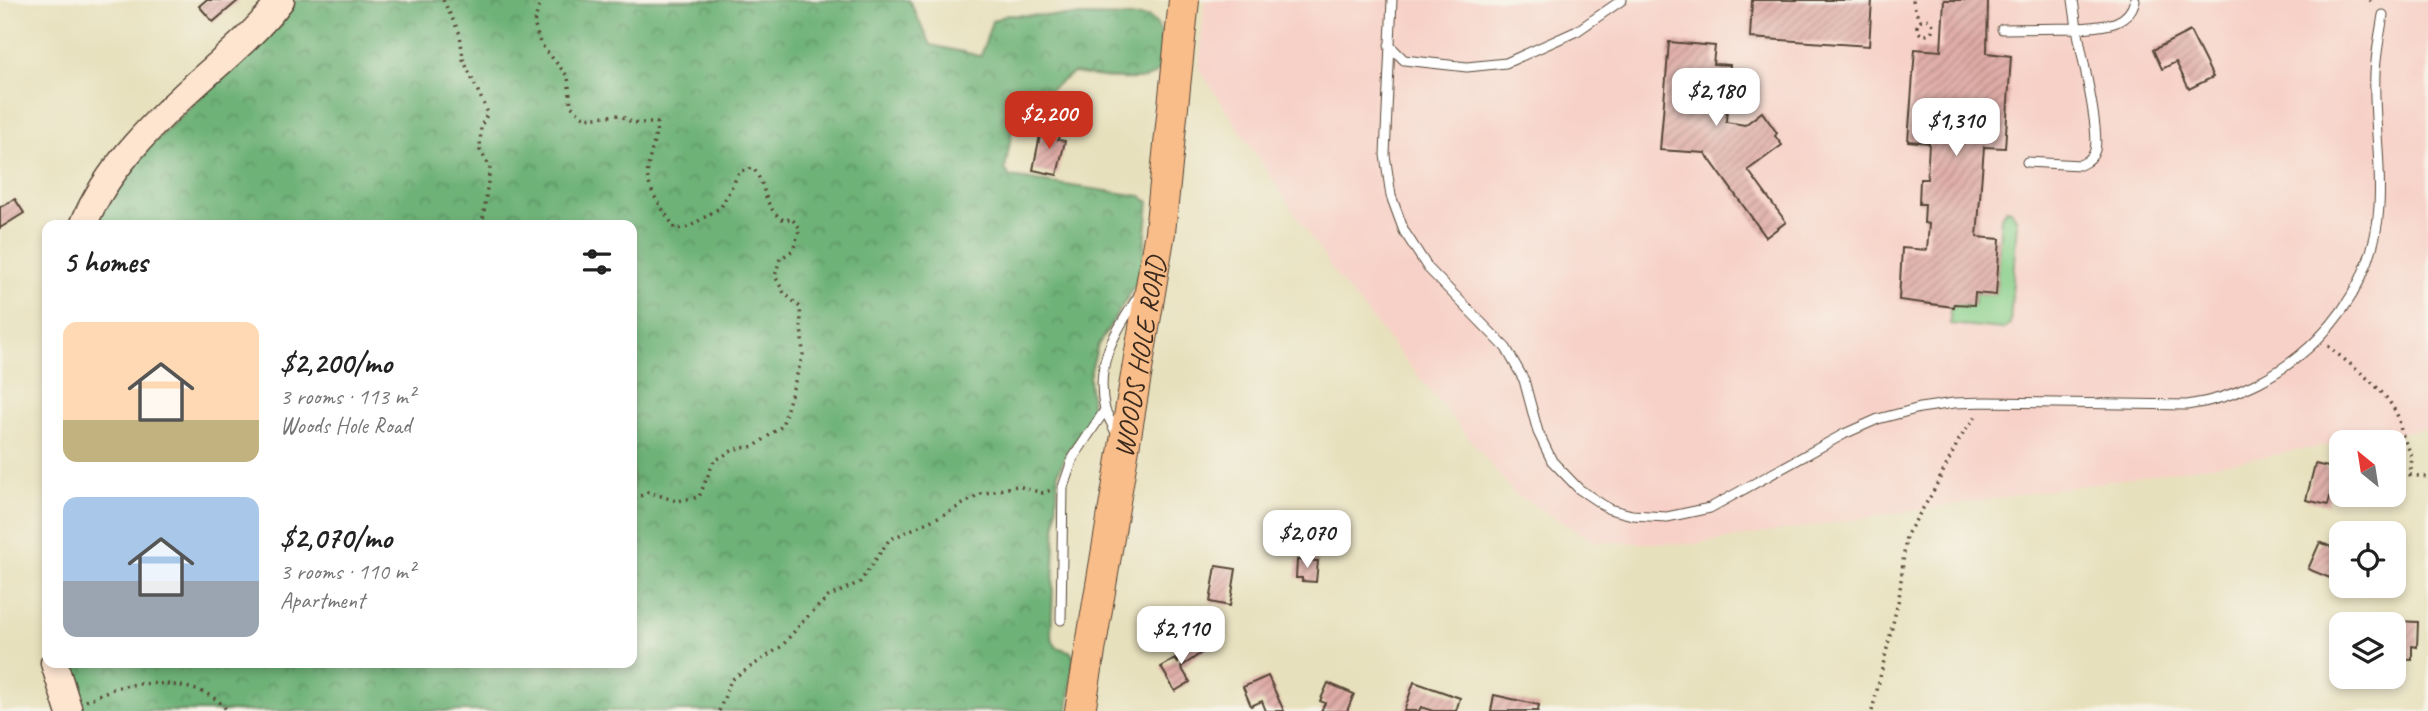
<!DOCTYPE html>
<html lang="en">
<head>
<meta charset="utf-8">
<style>
  body { margin:0; font-family:Caveat,sans-serif; background:#f6f6f6; color:#222; height:100vh; display:flex; flex-direction:column; font-size:26px; white-space:nowrap }
  * { box-sizing:border-box; margin:0 }
  p { font-size:23px; color:#767676 }
  .icon { flex:none; width:38px; height:38px; fill:none; stroke:currentColor; stroke-width:2; stroke-linecap:round; stroke-linejoin:round }
  .map { position:relative; flex:1; overflow:hidden }
  .side { position:absolute; left:42px; top:220px; width:595px; height:448px; display:flex; flex-direction:column; background:#fff; border-radius:14px; box-shadow:0 4px 10px #0003 }
  .side>* { flex:none }
  .needle { width:46px; rotate:330deg }
  .fabs { position:absolute; left:2329px; top:430px; display:grid; gap:14px }
  .fabs a { display:grid; place-items:center; width:77px; height:77px; border-radius:14px; background:#fff; box-shadow:0 4px 10px #0003; font-size:35px }
  .price { position:absolute; translate:-50% -60px; padding:0 16px; border-radius:14px; background:#fff; color:#222; font-size:23px; line-height:46px; filter:drop-shadow(0 2px 4px #0008) }
  .price::after { content:''; position:absolute; left:50%; top:42px; width:21px; height:16px; margin-left:-10px; background:inherit; clip-path:polygon(0 0,100% 0,50% 100%) }
  .price.active { background:#c8321e; color:#fff }
  ul { padding:0; list-style:none }
  li { display:flex; align-items:center; gap:21px; height:175px; padding:0 21px }
  li span { display:grid; place-items:center; flex:none; width:196px; height:140px; border-radius:14px; color:#555 }
  li>.icon { margin-inline-start:auto }
  span .icon { width:84px; height:84px; fill:#fffc; stroke-width:1 }
  li b { font-size:30px }
  h2 { display:flex; justify-content:space-between; align-items:center; height:84px; padding:0 21px; font-size:30px }
  .map>svg:first-child { display:block }
  .built { fill:#f7d1c7 }
  .grass { fill:#89d08c; stroke:#627d55; stroke-width:2 }
  .forest { fill:url(#forest-crowns); stroke:#546e4b; stroke-width:2 }
  .building { fill:url(#building-hatch) }
  .lines { fill:none; stroke-linecap:round; stroke-linejoin:round }
  .service-casing { stroke:#554536; stroke-width:11 }
  .secondary-casing { stroke:#554536; stroke-width:29 }
  .trunk-casing { stroke:#554536; stroke-width:32 }
  .path { stroke:#554536; stroke-width:3.5; stroke-dasharray:2 5; stroke-linecap:butt }
  .service { stroke:#fff; stroke-width:9 }
  .secondary { stroke:#fde5d0; stroke-width:26 }
  .trunk { stroke:#f9bd89; stroke-width:30 }
  .labels { text-anchor:middle; dominant-baseline:central; stroke-width:6; stroke-linejoin:round; paint-order:stroke }
  .street-label { font-size:28px; fill:#3b2a1e; stroke:#f7f3e8 }
</style>
</head>
<body>
<div class="map">
<svg width="2428" height="711" viewBox="0 0 2428 711">
  <defs>
    <pattern id="forest-crowns" width="20" height="18" patternUnits="userSpaceOnUse" patternTransform="scale(1.75)"><rect width="20" height="18" fill="#6eb278"/><path d="M2 6a3 3 0 1 1 6 0M12 15a3 3 0 1 1 6 0" fill="none" stroke="#5c9162"/></pattern>
    <pattern id="building-hatch" width="6" height="6" patternUnits="userSpaceOnUse" patternTransform="scale(1.75)"><rect width="6" height="6" fill="#dfaaa5"/><path d="M-1 1l2-2M0 6l6-6M5 7l2-2" fill="none" stroke="#b68b86"/></pattern>
  </defs>
  <rect width="100%" height="100%" fill="#f7f3e8"/>
  <filter id="ink" filterUnits="userSpaceOnUse"><feTurbulence type="fractalNoise" baseFrequency=".0143" numOctaves="2"/><feDisplacementMap in="SourceGraphic" scale="14" xChannelSelector="R" yChannelSelector="G"/><feConvolveMatrix kernelMatrix="1 2 1 2 8 2 1 2 1" color-interpolation-filters="sRGB"/></filter>
  <filter id="wash" filterUnits="userSpaceOnUse"><feTurbulence type="fractalNoise" baseFrequency=".00686" numOctaves="4" result="noise"/><feDisplacementMap in="SourceGraphic" scale="28" xChannelSelector="R" yChannelSelector="G"/><feGaussianBlur stdDeviation="1.57" result="paint"/><feColorMatrix in="noise" values="0 0 0 0 0 0 0 0 0 0 0 0 0 0 0 0 0 1.4 0 .05"/><feComposite in="paint" operator="in"/></filter>
  <g filter="url(#wash)">
    <rect width="100%" height="100%" fill="#e7e0bc"/>
    <path class="built" d="M1205 0H2428V428L2233 462 1694 544 1596 542 1515 494 1338 278 1199 69Z"/>
    <path class="grass" d="M2006 209 2011 210 2017 220 2010 324 2003 329 1950 324V307H1954V304L1974 305 1975 293 1996 295 2001 217Z"/>
    <path class="forest" d="M296 0H909L931 45 981 56 992 21 1007 15 1149 17C1160 25 1164 36 1162 50 1161 56 1161 66 1158 71 1148 87 1091 75 1073 73L1015 115 1005 169 1010 177 1141 196 1149 202 1142 274 1098 345 1089 377 1092 408 1091 421 1067 452 1058 473 1051 636 1056 647 1070 651 1074 657 1068 711H83L71 687 65 663H632V226H96L105 202 149 147 271 29Z"/>
    <g id="blocks">
      <path class="building" d="M206 0H239L213 22 199 6Z
        M1752 0H1872L1869 46 1750 38Z
        M1944 0H1988L1987 53 2011 56 2005 148 1984 147 1977 237 2000 239 1996 295 1975 293 1974 305 1954 304V307L1899 300 1902 248 1927 250 1929 224 1924 223 1925 204H1919L1920 179H1927L1929 143 1908 141 1915 49 1941 51Z
        M2190 31 2213 77 2189 89 2176 62 2162 69 2153 50Z
        M1669 42 1715 46 1713 64 1730 65 1726 122 1745 125 1762 112 1777 133 1775 136 1782 145 1748 170 1786 222 1766 237 1705 153 1660 150Z
        M1042 125 1060 129 1058 140 1065 141 1057 175 1033 170Z
        M15 199 24 213 0 228V207Z
        M2315 464 2337 469 2328 505 2306 500Z
        M2320 542 2342 552 2330 578 2308 569Z
        M1297 560 1318 561 1316 582 1302 581V578H1296Z
        M1216 566 1236 569 1230 606 1210 602Z
        M2395 621 2418 622 2417 647 2412 646V660L2396 659Z
        M1185 642 1207 649 1181 667 1190 682 1175 691 1161 667 1175 659 1178 663Z
        M1268 676 1284 711H1266L1262 701 1251 706 1243 687Z
        M1414 682 1460 698 1456 711H1433L1421 707 1419 711H1404Z
        M1328 683 1354 694 1347 711H1321L1325 703 1320 701Z
        M1494 695 1539 705 1538 711H1491Z"/>
    </g>
  </g>
  <g filter="url(#ink)">
    <use href="#blocks" fill-opacity="0" stroke="#554536" stroke-width="2"/>
    <g class="lines">
      <g class="service-casing">
        <path id="service" d="M1392 0 1385 155 1391 196 1404 231 1428 268 1506 348 1524 380 1538 432 1552 461 1579 489 1609 509 1632 515 1667 517 1710 508 1844 434 1878 419 1920 408 1954 403 1986 402 2187 405C2285 392 2374 308 2379 206 2382 162 2373 117 2375 73 2376 53 2380 34 2383 15
          M2073 0 2077 28C2100 26 2128 28 2135 0
          M2002 29 2077 28C2081 53 2100 129 2095 150 2093 158 2087 162 2080 165L2027 162
          M1389 45 1404 60 1467 67 1506 63 1577 31 1622 0
          M1105 410 1118 437
          M1061 620 1063 487 1073 458 1105 410C1094 362 1115 334 1139 295"/>
      </g>
      <g class="secondary-casing">
        <path id="secondary" d="M83 226C105 169 160 116 205 76 231 53 260 28 281 0
          M54 663 69 711"/>
      </g>
      <g class="trunk-casing">
        <g id="trunk">
          <path id="s1" d="M1080 711 1160 232 1184 0"/>
        </g>
      </g>
      <path class="path" d="M443 0 460 34 463 59 488 113 481 126 480 150 490 167 482 226
        M541 0 534 23 540 43 568 77 571 106 585 118 620 115 633 123H657C657 140 645 164 648 179 651 196 667 214 675 229L689 227 721 207 740 171 753 168C769 189 761 206 785 221L791 218 800 228 793 250 780 259 775 276 784 293 800 307 803 354 782 426 755 446 735 449 714 461 699 497 677 501 648 492 636 498 632 504
        M1913 0 1916 13 1921 20
        M2370 0 2371 1
        M1917 27a8 8 0 1 1 16 0a8 8 0 1 1-16 0Z
        M2328 346C2352 367 2385 387 2398 417 2400 422 2400 428 2402 434 2410 456 2414 448 2410 475L2428 477
        M86 701C95 697 106 691 116 688 145 679 210 682 227 711
        M719 711 731 680 782 646 804 620 828 597 860 582 889 540 947 513 981 494 1017 486 1043 493 1051 490
        M1872 711 1899 598 1906 536 1933 492 1960 438 1977 415"/>
      <use href="#service" class="service"/>
      <use href="#secondary" class="secondary"/>
      <use href="#trunk" class="trunk"/>
    </g>
  </g>
  <g class="labels">
    <g class="street-label">
      <text stroke="none"><textPath href="#s1" startOffset="359">WOODS HOLE ROAD</textPath></text>
    </g>
  </g>
</svg>
<div class="fabs">
<a><svg class="needle" viewBox="-14 -14 28 28"><path d="M0-13l5 13h-10z" fill="#e53935"/><path d="M0 13l5-13h-10z" fill="#767676"/></svg></a>
<a><svg class="icon" aria-label="locate" viewBox="0 0 24 24"><circle cx="12" cy="12" r="6"/><path d="M12 2v4M12 18v4M2 12h4M18 12h4"/></svg></a>
<a><svg class="icon" aria-label="layers" viewBox="0 0 24 24"><path d="M12 4l9 5-9 5-9-5zM3 14l9 5 9-5"/></svg></a>
</div>
<b class="price" style="left:1716px;top:128px">$2,180</b>
<b class="price active" style="left:1049px;top:151px">$2,200</b>
<b class="price" style="left:1956px;top:158px">$1,310</b>
<b class="price" style="left:1307px;top:570px">$2,070</b>
<b class="price" style="left:1181px;top:666px">$2,110</b>
<section class="side">
<h2>5 homes<svg class="icon" aria-label="filters" viewBox="0 0 24 24"><path d="M4 7h16M4 17h16"/><circle cx="9" cy="7" r="2"/><circle cx="15" cy="17" r="2"/></svg></h2>
<ul>
<li><span style="background:linear-gradient(#ffd9b3 70%,#c2b280 0)"><svg class="icon" aria-label="home" viewBox="0 0 24 24"><path d="M3 11l9-7 9 7M6 9v11h12V9"/></svg></span><div><b>$2,200/mo</b><p>3 rooms · 113 m²</p><p>Woods Hole Road</p></div></li>
<li><span style="background:linear-gradient(#a9c7e8 60%,#9aa5b1 0)"><svg class="icon" aria-label="home" viewBox="0 0 24 24"><path d="M3 11l9-7 9 7M6 9v11h12V9"/></svg></span><div><b>$2,070/mo</b><p>3 rooms · 110 m²</p><p>Apartment</p></div></li>
</ul>
</section>
</div>
</body>
</html>
